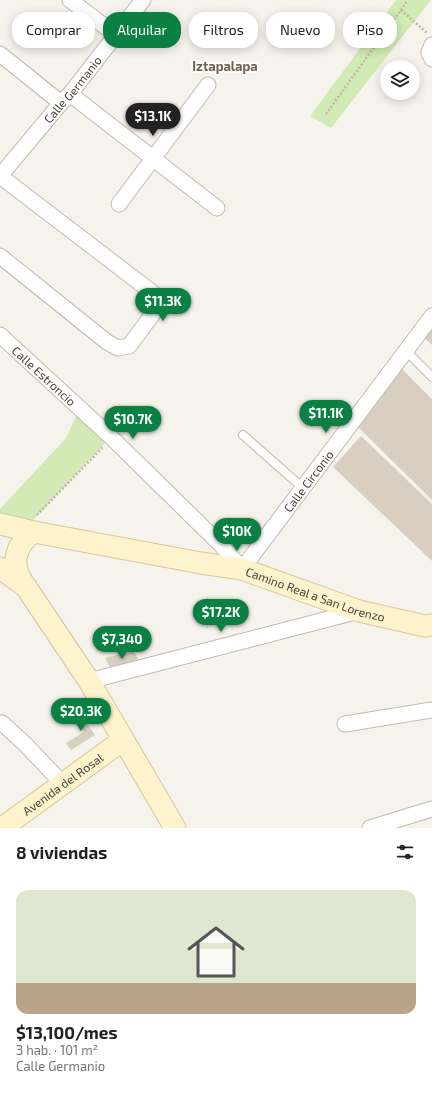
<!DOCTYPE html>
<html lang="es">
<head>
<meta charset="utf-8">
<style>
  body { margin:0; font-family:"Exo 2",sans-serif; background:#f2f2f2; color:#202124; height:100vh; display:flex; flex-direction:column; font-size:15px; white-space:nowrap }
  * { box-sizing:border-box; margin:0 }
  p { font-size:13px; color:#757577 }
  .icon { flex:none; width:22px; height:22px; fill:none; stroke:currentColor; stroke-width:2; stroke-linecap:round; stroke-linejoin:round }
  .map { position:relative; height:828px; overflow:hidden }
  .details { display:flex; flex-direction:column; background:#fff; flex:1 }
  .details>* { flex:none }
  .banner { position:absolute; left:12px; top:12px; width:408px; height:36px; display:flex; gap:8px }
  .controls { position:absolute; left:380px; top:60px; display:grid; gap:8px }
  .controls a { display:grid; place-items:center; width:40px; height:40px; border-radius:50%; background:#fff; box-shadow:0 2px 10px #0003; font-size:20px }
  .price { position:absolute; translate:-50% -34px; padding:0 9px; border-radius:14px; background:#0b8043; color:#fff; font-size:13px; line-height:26px; filter:drop-shadow(0 1px 2px #0008) }
  .price::after { content:''; position:absolute; left:50%; top:24px; width:12px; height:9px; margin-left:-6px; background:inherit; clip-path:polygon(0 0,100% 0,50% 100%) }
  .price.active { background:#222; color:#fff }
  ul { padding:0; list-style:none }
  li { display:grid; align-content:center; gap:8px; height:212px; padding:0 16px }
  li span { display:grid; place-items:center; height:124px; border-radius:12px; color:#555 }
  li>.icon { margin-inline-start:auto }
  span .icon { width:72px; height:72px; fill:#fffc; stroke-width:1 }
  li b { font-size:17px }
  h2 { display:flex; justify-content:space-between; align-items:center; height:48px; padding:0 16px; font-size:17px }
  .pill { padding:0 14px; border-radius:16px; background:#fff; box-shadow:0 2px 10px #0003; font-size:14px; line-height:36px }
  .pill.active { background:#0b8043; color:#fff }
  .map>svg:first-child { display:block }
  .park { fill:#d2eab5 }
  .building { fill:#d8cfc1 }
  .lines { fill:none; stroke-linecap:round; stroke-linejoin:round }
  .lane-casing { stroke:#c2bbae; stroke-width:10 }
  .street-casing { stroke:#c2bbae; stroke-width:17 }
  .secondary-casing { stroke:#d6c79b; stroke-width:23 }
  .path { stroke:#c4b79f; stroke-width:2.5; stroke-dasharray:2 2; stroke-linecap:butt }
  .lane { stroke:#fff; stroke-width:8 }
  .street { stroke:#fff; stroke-width:15 }
  .secondary { stroke:#fff3cd; stroke-width:21 }
  .labels { text-anchor:middle; dominant-baseline:central; stroke-width:3.5; stroke-linejoin:round; paint-order:stroke }
  .street-label { font-size:12px; fill:#4b4439; stroke:#fff }
  .neighbourhood-label { font-size:13px; font-weight:bold; fill:#6e6250; stroke:#fff }
</style>
</head>
<body>
<div class="map">
<svg width="432" height="828" viewBox="0 0 432 828">
  <rect width="100%" height="100%" fill="#f6f3ec"/>
  <path class="park" d="M396 0H431L331 128 310 116Z
    M80 407 111 437 33 520 0 513V509L66 438Z"/>
  <path class="building" d="M432 323V345L423 336Z
    M400 367 432 399V500L356 425Z
    M361 436 432 504V561L333 467Z
    M134 651 139 661 111 669 105 658Z
    M80 712 95 735 71 750 66 743 84 732 73 717Z"/>
  <g class="lines">
    <g class="lane-casing">
      <path id="lane" d="M406 351 432 377
        M243 435 303 488"/>
    </g>
    <g class="street-casing">
      <g id="street">
        <path d="M70 0 116 35"/>
        <path d="M432 45 429 53 432 59"/>
        <path d="M0 54 61 103"/>
        <path d="M70 94 217 208"/>
        <path id="s1" d="M0 176 61 103 70 94 143 0"/>
        <path d="M119 204 208 85"/>
        <path d="M0 256 107 342 118 348 129 346 158 307 153 293 0 176"/>
        <path id="s2" d="M0 335 111 437 222 546 242 569 432 316"/>
        <path d="M89 681 359 611"/>
        <path d="M2 723 25 744 63 784"/>
        <path d="M345 724 432 710"/>
        <path d="M370 828 432 809"/>
      </g>
    </g>
    <g class="secondary-casing">
      <g id="secondary">
        <path id="s3" d="M0 524 34 532 201 563 242 569 359 611 425 626 432 625"/>
        <path d="M0 568 26 587 89 681 175 828"/>
        <path d="M26 587C10 568 13 546 34 532"/>
        <path id="s4" d="M2 828 123 740"/>
      </g>
    </g>
    <path class="path" d="M401 10 427 33
      M326 114 408 0
      M37 515 103 447"/>
    <use href="#lane" class="lane"/>
    <use href="#street" class="street"/>
    <use href="#secondary" class="secondary"/>
  </g>
  <g class="labels">
    <g class="street-label">
      <text stroke="none"><textPath href="#s1" startOffset="113">Calle Germanio</textPath></text>
      <text stroke="none"><textPath href="#s2" startOffset="60">Calle Estroncio</textPath></text>
      <text stroke="none"><textPath href="#s2" startOffset="447">Calle Circonio</textPath></text>
      <text stroke="none"><textPath href="#s3" startOffset="324">Camino Real a San Lorenzo</textPath></text>
      <text stroke="none"><textPath href="#s4" startOffset="75">Avenida del Rosal</textPath></text>
    </g>
    <g class="neighbourhood-label">
      <text x="225" y="66">Iztapalapa</text>
    </g>
  </g>
</svg>
<div class="controls">
<a><svg class="icon" aria-label="layers" viewBox="0 0 24 24"><path d="M12 4l9 5-9 5-9-5zM3 14l9 5 9-5"/></svg></a>
</div>
<b class="price active" style="left:153px;top:137px">$13.1K</b>
<b class="price" style="left:163px;top:322px">$11.3K</b>
<b class="price" style="left:326px;top:434px">$11.1K</b>
<b class="price" style="left:133px;top:440px">$10.7K</b>
<b class="price" style="left:237px;top:552px">$10K</b>
<b class="price" style="left:221px;top:633px">$17.2K</b>
<b class="price" style="left:122px;top:660px">$7,340</b>
<b class="price" style="left:81px;top:732px">$20.3K</b>
<div class="banner">
<a class="pill">Comprar</a>
<a class="pill active">Alquilar</a>
<a class="pill">Filtros</a>
<a class="pill">Nuevo</a>
<a class="pill">Piso</a>
</div>
</div>
<section class="details">
<h2>8 viviendas<svg class="icon" aria-label="filters" viewBox="0 0 24 24"><path d="M4 7h16M4 17h16"/><circle cx="9" cy="7" r="2"/><circle cx="15" cy="17" r="2"/></svg></h2>
<ul>
<li><span style="background:linear-gradient(#dfe7d0 75%,#b9a48a 0)"><svg class="icon" aria-label="home" viewBox="0 0 24 24"><path d="M3 11l9-7 9 7M6 9v11h12V9"/></svg></span><div><b>$13,100/mes</b><p>3 hab. · 101 m²</p><p>Calle Germanio</p></div></li>
</ul>
</section>
</body>
</html>
